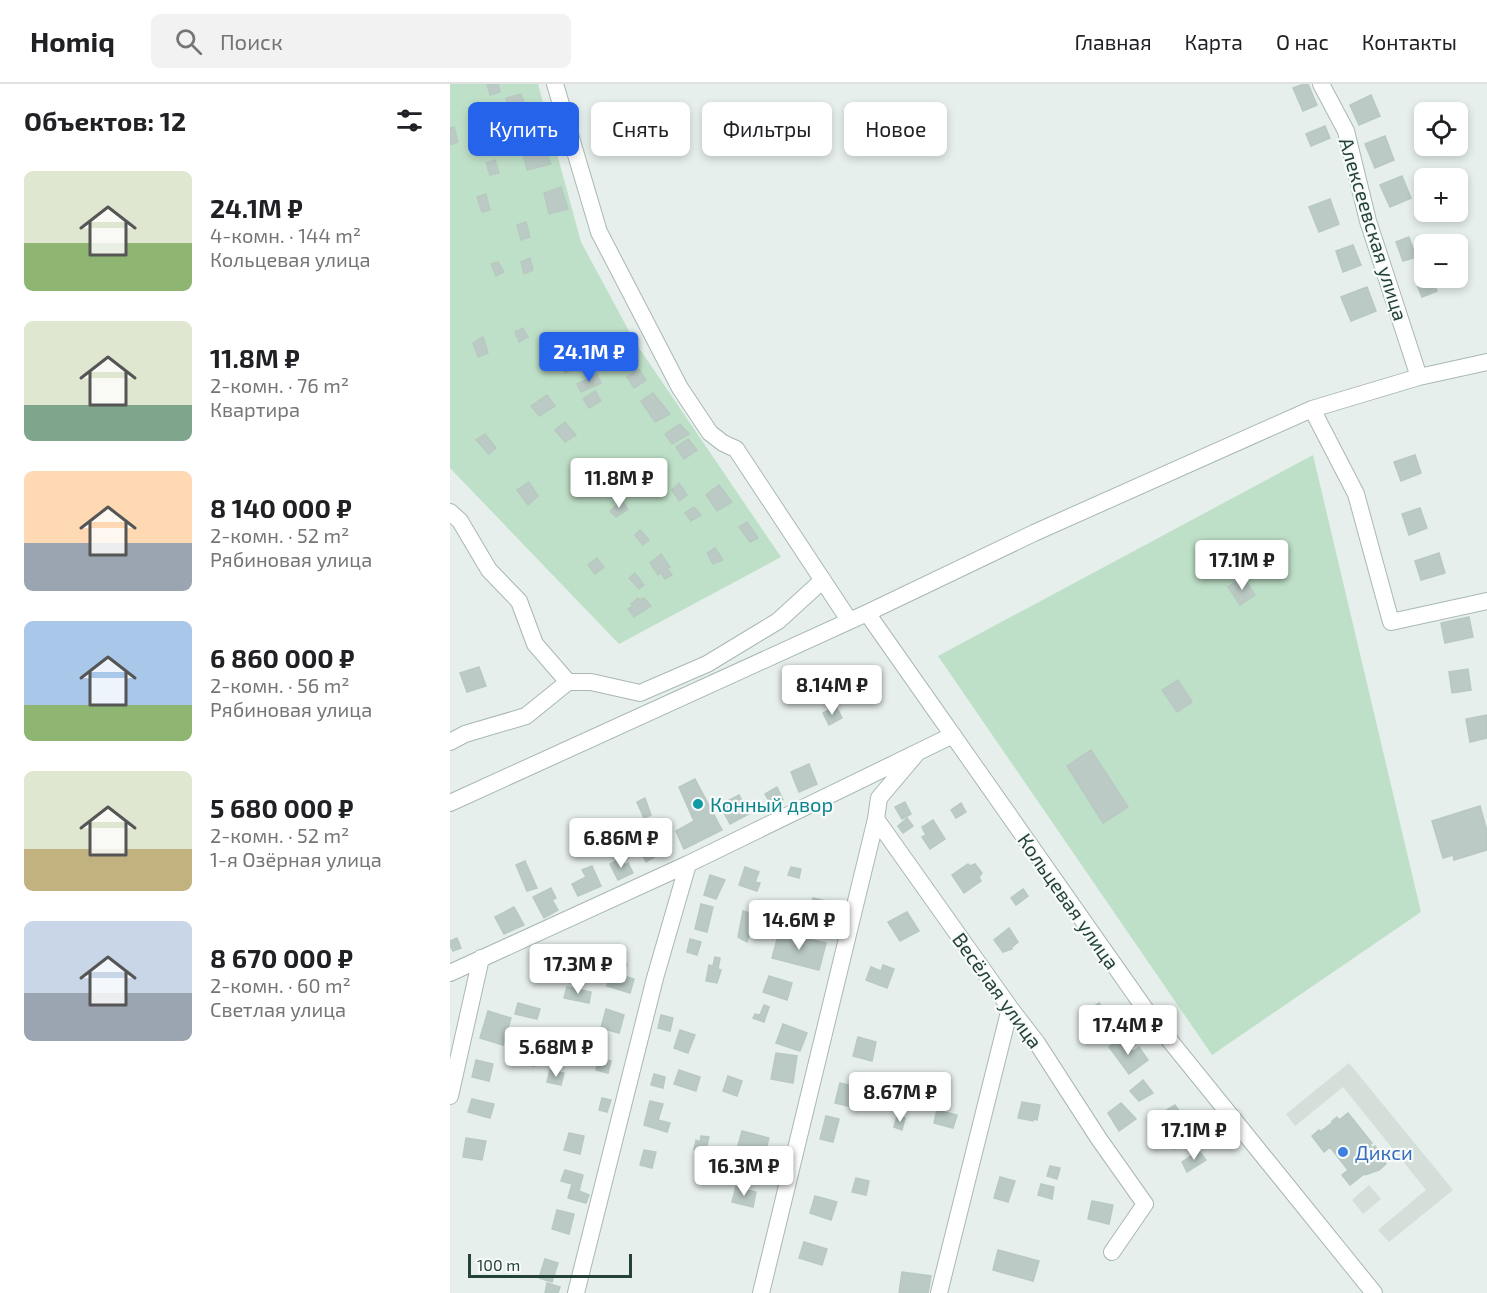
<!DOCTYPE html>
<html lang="ru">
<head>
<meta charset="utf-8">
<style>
  body { margin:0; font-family:"Exo 2",sans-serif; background:#f2f2f2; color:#202124; height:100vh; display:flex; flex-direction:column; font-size:22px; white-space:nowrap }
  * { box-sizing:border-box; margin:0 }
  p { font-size:20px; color:#757577 }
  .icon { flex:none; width:33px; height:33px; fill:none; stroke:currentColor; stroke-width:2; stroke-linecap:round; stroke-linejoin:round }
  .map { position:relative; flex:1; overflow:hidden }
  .sheet { display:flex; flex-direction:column; background:#fff; width:450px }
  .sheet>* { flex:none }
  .guide { position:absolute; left:18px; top:18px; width:570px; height:54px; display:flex; gap:12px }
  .tools { position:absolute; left:964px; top:18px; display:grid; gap:12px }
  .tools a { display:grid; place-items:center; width:54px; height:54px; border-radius:9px; background:#fff; box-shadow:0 3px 9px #0003; font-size:30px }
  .scale { position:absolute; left:18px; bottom:15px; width:164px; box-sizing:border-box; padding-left:6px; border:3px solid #24423a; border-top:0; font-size:16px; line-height:21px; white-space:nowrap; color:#24423a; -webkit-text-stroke:4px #f7fbf9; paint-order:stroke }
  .price { position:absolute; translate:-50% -51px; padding:0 14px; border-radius:6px; background:#fff; color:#222; font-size:20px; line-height:39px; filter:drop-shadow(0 2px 3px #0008) }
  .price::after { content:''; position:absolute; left:50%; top:36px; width:18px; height:14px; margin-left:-9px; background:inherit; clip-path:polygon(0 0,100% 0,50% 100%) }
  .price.selected { background:#2563eb; color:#fff }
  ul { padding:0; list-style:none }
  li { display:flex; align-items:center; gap:18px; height:150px; padding:0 24px }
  li span { display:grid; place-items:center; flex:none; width:168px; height:120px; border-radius:9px; color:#555 }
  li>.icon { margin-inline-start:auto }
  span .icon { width:72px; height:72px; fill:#fffc; stroke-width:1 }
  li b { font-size:26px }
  h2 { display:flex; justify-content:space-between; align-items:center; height:72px; padding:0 24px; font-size:26px }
  .chip { padding:0 21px; border-radius:9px; background:#fff; box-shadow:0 3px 9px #0003; font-size:21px; line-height:54px }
  .chip.selected { background:#2563eb; color:#fff }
  header { display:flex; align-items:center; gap:36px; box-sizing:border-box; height:84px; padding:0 30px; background:#fff; border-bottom:2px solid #e0e0e0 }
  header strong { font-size:28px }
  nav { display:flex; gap:33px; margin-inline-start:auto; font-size:21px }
  .search { width:420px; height:54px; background:#f2f2f2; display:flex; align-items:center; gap:15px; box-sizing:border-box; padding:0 21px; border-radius:9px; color:#757577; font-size:22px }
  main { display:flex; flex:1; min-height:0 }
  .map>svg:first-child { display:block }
  .built { fill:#d4dfda }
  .green { fill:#bfe0c8 }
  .building { fill:#bbcac4; stroke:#b8c9c2; stroke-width:1.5 }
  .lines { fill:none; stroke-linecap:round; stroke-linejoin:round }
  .minor-casing { stroke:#a8b8b2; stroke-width:18 }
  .minor { stroke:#fff; stroke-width:16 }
  .culture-dot { fill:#0f9aa8; stroke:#f7fbf9; stroke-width:2 }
  .shop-dot { fill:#3f7fe0; stroke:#f7fbf9; stroke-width:2 }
  .labels { text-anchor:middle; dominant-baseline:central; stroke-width:4.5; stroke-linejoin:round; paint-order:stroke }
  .street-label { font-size:20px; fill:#24423a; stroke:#f7fbf9 }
  .culture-label { font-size:20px; fill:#0d838f; stroke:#f7fbf9; text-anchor:start }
  .shop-label { font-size:20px; fill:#366cbe; stroke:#f7fbf9; text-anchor:start }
</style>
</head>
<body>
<header>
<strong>Homiq</strong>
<div class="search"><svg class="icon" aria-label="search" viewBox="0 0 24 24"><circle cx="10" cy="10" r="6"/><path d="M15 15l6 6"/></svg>Поиск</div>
<nav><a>Главная</a><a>Карта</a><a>О нас</a><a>Контакты</a></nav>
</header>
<main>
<section class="sheet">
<h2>Объектов: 12<svg class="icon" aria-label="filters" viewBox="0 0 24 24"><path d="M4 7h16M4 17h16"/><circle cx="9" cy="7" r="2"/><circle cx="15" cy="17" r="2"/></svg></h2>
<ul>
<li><span style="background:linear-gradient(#dfe7d0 60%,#8fb573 0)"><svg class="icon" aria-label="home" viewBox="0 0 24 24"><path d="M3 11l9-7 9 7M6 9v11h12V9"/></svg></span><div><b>24.1M ₽</b><p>4-комн. · 144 m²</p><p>Кольцевая улица</p></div></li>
<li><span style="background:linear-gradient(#dfe7d0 70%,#7fa58c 0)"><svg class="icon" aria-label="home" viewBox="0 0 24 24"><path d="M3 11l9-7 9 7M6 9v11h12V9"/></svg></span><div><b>11.8M ₽</b><p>2-комн. · 76 m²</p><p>Квартира</p></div></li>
<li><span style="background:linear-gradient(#ffd9b3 60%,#9aa5b1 0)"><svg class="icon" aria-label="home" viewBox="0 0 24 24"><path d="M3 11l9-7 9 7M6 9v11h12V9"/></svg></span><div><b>8 140 000 ₽</b><p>2-комн. · 52 m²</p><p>Рябиновая улица</p></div></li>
<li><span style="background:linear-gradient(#a9c7e8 70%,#8fb573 0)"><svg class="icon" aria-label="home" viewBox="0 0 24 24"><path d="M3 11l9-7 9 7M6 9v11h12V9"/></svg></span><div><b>6 860 000 ₽</b><p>2-комн. · 56 m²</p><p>Рябиновая улица</p></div></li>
<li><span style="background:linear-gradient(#dfe7d0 65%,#c2b280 0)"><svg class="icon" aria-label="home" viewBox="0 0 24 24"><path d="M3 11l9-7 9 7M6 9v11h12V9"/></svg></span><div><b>5 680 000 ₽</b><p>2-комн. · 52 m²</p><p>1-я Озёрная улица</p></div></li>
<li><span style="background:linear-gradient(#c9d6e8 60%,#9aa5b1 0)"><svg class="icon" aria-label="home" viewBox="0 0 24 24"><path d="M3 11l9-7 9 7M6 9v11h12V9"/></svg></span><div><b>8 670 000 ₽</b><p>2-комн. · 60 m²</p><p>Светлая улица</p></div></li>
</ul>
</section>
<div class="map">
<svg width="1037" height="1209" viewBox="0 0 1037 1209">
  <rect width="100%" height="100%" fill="#e6efeb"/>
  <path class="built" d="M899 979 1003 1106 939 1158 928 1146 976 1106 893 1003 845 1042 836 1030Z
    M919 1101 931 1115 913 1130 902 1116Z"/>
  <path class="green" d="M0 0H88L131 158 185 258 331 473 169 560 0 384Z
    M863 371 971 828 762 971 488 572Z"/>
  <path class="building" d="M37 0H48L50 8 40 11Z
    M854 0H858L867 21 853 27 843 4Z
    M71 10 75 22 58 25 56 14Z
    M921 11 930 32 909 41 900 21Z
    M43 41 46 53 38 56 34 44Z
    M875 42 880 54 861 62 856 50Z
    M4 43 8 58 0 61V44Z
    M935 52 944 76 925 84 915 60Z
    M93 59 101 80 77 86 72 66Z
    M45 76 49 89 40 91 36 79Z
    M952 92 961 114 940 123 930 101Z
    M111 103 118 125 99 130 94 109Z
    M36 110 40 126 32 128 27 113Z
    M880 115 889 140 869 148 859 123Z
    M76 138 80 153 71 156 67 141Z
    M959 153 966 173 953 177 946 158Z
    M903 161 911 181 893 188 886 167Z
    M80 174 83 186 74 190 71 178Z
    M48 178 54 188 46 192 41 180Z
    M979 194H982L987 207 972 213 966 198Z
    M917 203 926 227 901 237 891 213Z
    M73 244 78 253 69 258 65 248Z
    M33 253 38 269 28 273 23 259Z
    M170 259 175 268 161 275 156 265Z
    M128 271 134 280 115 289 110 279Z
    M189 285 196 296 184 304 177 293Z
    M147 290 151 299 131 308 127 300Z
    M145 307 151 317 139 324 133 315Z
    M203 309 220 330 205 338 191 317Z
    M97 311 105 322 89 332 81 322Z
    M115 338 126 351 115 358 105 346Z
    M230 340 239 350 222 360 215 350Z
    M35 350 46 364 39 370 26 356Z
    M238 355 247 366 234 375 226 363Z
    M965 371 971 389 951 397 944 378Z
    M152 387 156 394 147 401 142 394Z
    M79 398 88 412 78 421 67 406Z
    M229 399 237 411 229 417 222 406Z
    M269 401 282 418 267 427 256 411Z
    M172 417 178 425 166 433 160 427Z
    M244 423 251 431 241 437 235 429Z
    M970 424 977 444 959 451 952 430Z
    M297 438 308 454 300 458 289 443Z
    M190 446 199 456 193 461 185 451Z
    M265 464 273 476 263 480 257 469Z
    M989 469 995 489 971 496 965 477Z
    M211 470 220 483 217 484 222 491 215 495 211 489 208 491 200 479Z
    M147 474 154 483 145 490 138 481Z
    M185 489 194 501 189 505 179 494Z
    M793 493 805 511 790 521 778 503Z
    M188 514 190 516 194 514 201 522 184 533 178 525 183 522 181 520Z
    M1019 533 1023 553 995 559 991 539Z
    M29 583 36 602 17 608 10 589Z
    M1018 585 1021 606 1002 609 999 588Z
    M728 596 742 618 727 628 712 606Z
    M386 622 392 634 379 641 373 629Z
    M1037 631V654L1020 658 1016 635Z
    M641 666 678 723 653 739 617 682Z
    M359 680 367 700 349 708 341 688Z
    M245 695 272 746 234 765 226 747 244 737 229 703Z
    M327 703 333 716 322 722 315 710Z
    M289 711 299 730 280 740 270 721Z
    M195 714 201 731 194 734 187 718Z
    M455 718 461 730 452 735 445 723Z
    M511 719 516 728 506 734 501 726Z
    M1030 722 1037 747V766L1004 776 1003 771 993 774 982 737Z
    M457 734 463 742 453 749 448 742Z
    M483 736 495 755 480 765 472 753 476 751 472 743Z
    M201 761 206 772 196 778 190 766Z
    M171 774 175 781 178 779 183 789 168 796 160 780Z
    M75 777 87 804 77 807 66 781Z
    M518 780 520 782 525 780 532 789 529 793 531 797 514 809 502 791Z
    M142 782 151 802 128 812 122 800 136 793 132 786Z
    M295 783 309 788 305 798 310 799 307 807 289 801Z
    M341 783 351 785 349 794 338 791Z
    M260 791 275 796 266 815 254 811Z
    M101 804 106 814 102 816 108 826 94 834 83 813Z
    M573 805 578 812 566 821 561 814Z
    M363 814 386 819 380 845 363 841 365 832 359 830Z
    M251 820 263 823 257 848 245 845Z
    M64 823 74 841 54 850 45 833Z
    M293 827 306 831 297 858 288 853Z
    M457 828 469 847 450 857 438 838Z
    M559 844 568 858 561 864 562 865 553 868 544 856Z
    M329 848 376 859 369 886 322 874Z
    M7 854 11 864 3 867 0 861V857Z
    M240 855 251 858 247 871 237 868Z
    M265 873 270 874 268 885 271 886 267 899 256 897 259 881 263 882Z
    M164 877 177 880 174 892 184 895 180 909 157 902Z
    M433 881 444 885 437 904 416 896 421 883 431 887Z
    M319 892 342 899 337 916 313 908Z
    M117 903 141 908 139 919 114 914Z
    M68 919 90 925 87 935 65 930Z
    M649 919 660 934 645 946 634 929Z
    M314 921 319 923 314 938 303 934 305 930 310 931Z
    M156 925 174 931 169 949 151 944Z
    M38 927 61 934 53 961 30 954Z
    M211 931 223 934 220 947 208 944Z
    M333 940 357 949 350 967 326 959Z
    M230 946 245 951 238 969 224 964Z
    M408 953 426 958 422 977 403 972Z
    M672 953 683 968 689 963 698 976 679 990 659 963Z
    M75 967 88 971 84 982 62 976 63 971 74 972Z
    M326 969 347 972 343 999 321 995Z
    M149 974 161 977 158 989 146 986Z
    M26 976 43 980 39 997 22 993Z
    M100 986 114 989 111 1001 97 998Z
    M229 986 250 993 246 1007 224 1000Z
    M204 990 215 993 213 1004 201 1001Z
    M278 992 292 997 287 1012 273 1007Z
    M693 996 703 1009 689 1017 680 1007Z
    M390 999 411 1004 406 1024 385 1019Z
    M152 1014 161 1016 157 1028 149 1026Z
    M22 1015 44 1020 40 1034 18 1028Z
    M200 1017 213 1020 208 1036 220 1039 217 1048 194 1041Z
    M572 1018 590 1021 587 1036 584 1035 583 1037 568 1034Z
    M671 1019 686 1035 669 1047 658 1029Z
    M725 1021 735 1036 739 1034 749 1050 724 1065 705 1033Z
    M487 1026 507 1031 503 1044 484 1039Z
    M898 1029 922 1059 918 1062 920 1061 922 1064 925 1062 933 1072 931 1074 936 1080 929 1086 915 1091 914 1090 900 1101 892 1091 898 1086 880 1063 874 1068 862 1052 869 1046 870 1048 883 1038 882 1037 887 1033 889 1036Z
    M376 1032 389 1035 383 1058 370 1055Z
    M447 1032 455 1034 452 1046 444 1043Z
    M292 1047 319 1054 312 1080 285 1073Z
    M119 1049 134 1052 130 1070 114 1066Z
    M251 1052 259 1053 255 1069 244 1066 246 1056 250 1058Z
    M16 1054 36 1057 32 1076 13 1073Z
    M194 1066 206 1068 202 1084 190 1081Z
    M749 1067 756 1076 737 1088 732 1078Z
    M600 1082 610 1084 607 1095 597 1092Z
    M115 1086 133 1091 129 1107 139 1111 136 1119 118 1114 122 1100 111 1097Z
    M550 1093 565 1097 558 1118 544 1114Z
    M406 1094 419 1097 416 1111 402 1108Z
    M591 1100 604 1103 602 1115 588 1111Z
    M286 1103 306 1108 303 1123 282 1118Z
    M365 1112 387 1118 381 1136 360 1129Z
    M642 1117 663 1121 659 1140 638 1135Z
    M107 1126 124 1130 119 1150 102 1145Z
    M354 1158 377 1165 372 1181 349 1174Z
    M548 1166 589 1177 583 1197 543 1186Z
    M95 1175 108 1179 102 1198 89 1194Z
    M452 1188 481 1192 478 1209H449Z
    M97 1199 110 1203 108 1209H95Z"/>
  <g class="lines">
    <g class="minor-casing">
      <path id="minor" d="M105 0 149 148 230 304 260 349 273 359 286 365 399 536
        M871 0 896 47 918 137 969 293
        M862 325 906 410 941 538 1037 517
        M0 428 10 437 39 486 69 517 85 560 118 598
        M417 529 700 932 924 1209
        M0 658 15 650 76 632 118 598H141L190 609 257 580 328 537 373 496
        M0 719 417 529 584 449 862 325 969 293 1037 278
        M426 735 560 924 587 959 649 1055 695 1120 662 1168
        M0 889 238 780 503 651
        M0 1012 31 874
        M126 1209 205 894 238 780
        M311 1209 426 735 429 714 467 669
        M489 1209 560 924"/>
    </g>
    <use href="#minor" class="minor"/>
  </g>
  <circle class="culture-dot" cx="248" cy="720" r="6"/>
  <circle class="shop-dot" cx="893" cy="1068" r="6"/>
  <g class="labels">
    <g class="street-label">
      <text transform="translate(924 145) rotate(73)">Алексеевская улица</text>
      <text transform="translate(619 817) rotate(55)">Кольцевая улица</text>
      <text transform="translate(548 906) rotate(54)">Весёлая улица</text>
    </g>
    <g class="culture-label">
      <text x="260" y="720">Конный двор</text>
    </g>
    <g class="shop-label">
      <text x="905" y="1068">Дикси</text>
    </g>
  </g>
</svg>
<div class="tools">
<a><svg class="icon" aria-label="locate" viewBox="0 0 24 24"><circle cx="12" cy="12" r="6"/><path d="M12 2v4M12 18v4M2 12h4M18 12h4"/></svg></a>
<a>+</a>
<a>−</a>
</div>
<div class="scale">100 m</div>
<b class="price selected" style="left:139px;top:299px">24.1M ₽</b>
<b class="price" style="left:169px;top:425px">11.8M ₽</b>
<b class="price" style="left:792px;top:507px">17.1M ₽</b>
<b class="price" style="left:382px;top:632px">8.14M ₽</b>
<b class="price" style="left:171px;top:785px">6.86M ₽</b>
<b class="price" style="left:349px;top:867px">14.6M ₽</b>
<b class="price" style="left:128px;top:911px">17.3M ₽</b>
<b class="price" style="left:678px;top:972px">17.4M ₽</b>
<b class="price" style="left:106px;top:994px">5.68M ₽</b>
<b class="price" style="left:450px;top:1039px">8.67M ₽</b>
<b class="price" style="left:744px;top:1077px">17.1M ₽</b>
<b class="price" style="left:294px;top:1113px">16.3M ₽</b>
<div class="guide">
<a class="chip selected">Купить</a>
<a class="chip">Снять</a>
<a class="chip">Фильтры</a>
<a class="chip">Новое</a>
</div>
</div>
</main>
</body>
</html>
